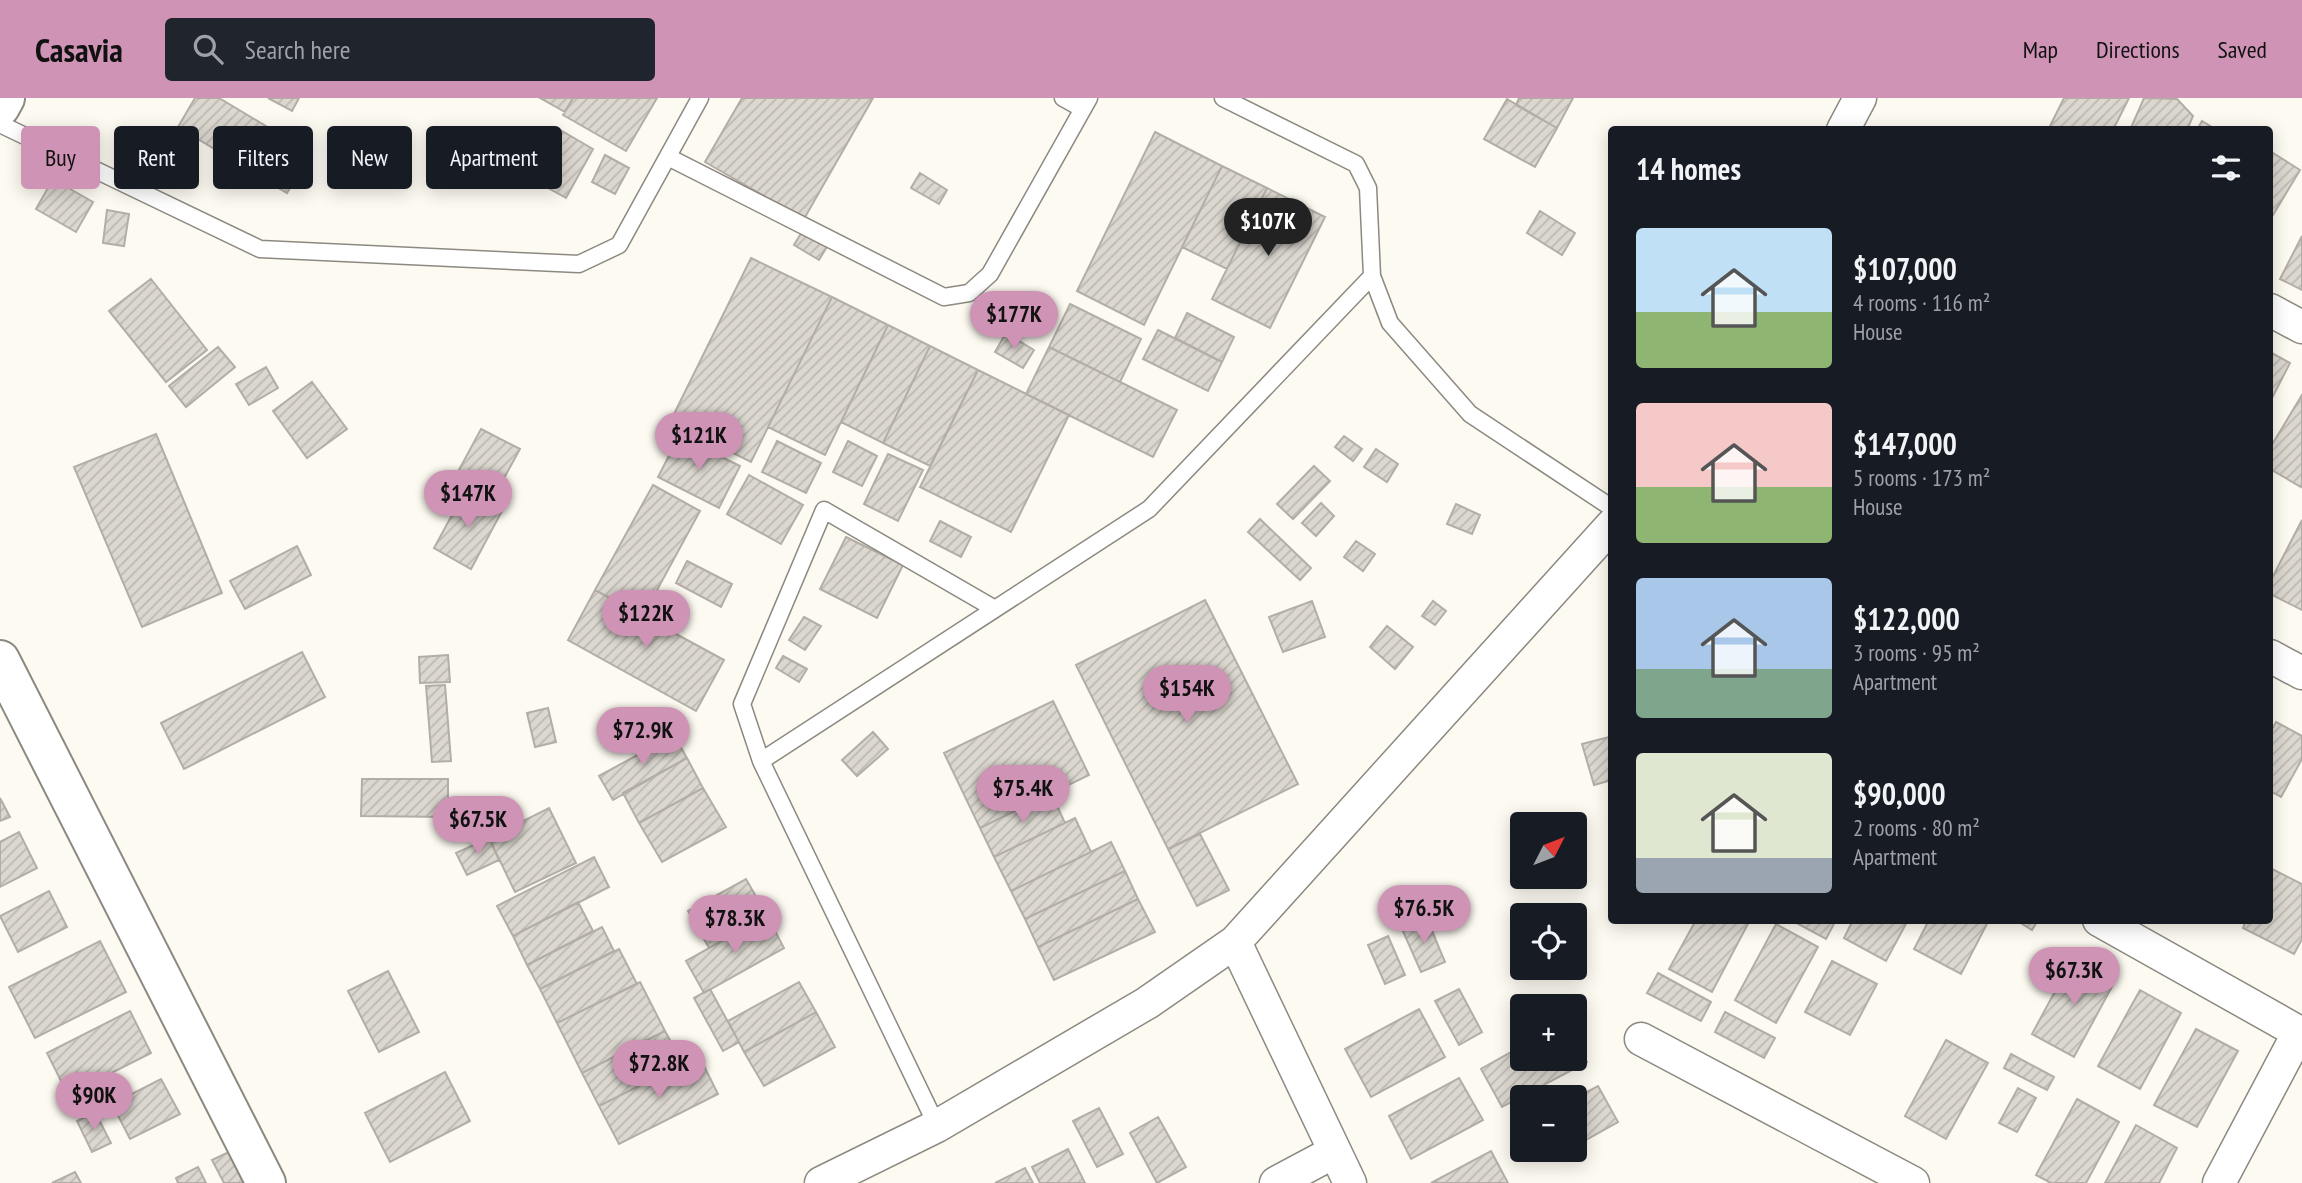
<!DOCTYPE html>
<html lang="en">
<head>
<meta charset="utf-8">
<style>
  body { margin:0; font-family:"PT Sans Narrow",sans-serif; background:#20242c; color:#f1f3f6; height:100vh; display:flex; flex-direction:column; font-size:26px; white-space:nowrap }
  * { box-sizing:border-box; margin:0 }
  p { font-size:23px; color:#9ea1a6 }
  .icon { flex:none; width:38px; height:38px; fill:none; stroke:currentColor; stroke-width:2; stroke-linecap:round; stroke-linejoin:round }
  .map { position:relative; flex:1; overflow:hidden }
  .drawer { position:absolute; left:1608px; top:28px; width:665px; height:798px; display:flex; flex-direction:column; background:#171b24; border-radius:7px; box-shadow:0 4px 18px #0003 }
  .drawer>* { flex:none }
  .banner { position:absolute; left:21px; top:28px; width:665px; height:63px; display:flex; gap:14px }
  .needle { width:46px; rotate:48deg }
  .tools { position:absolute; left:1510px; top:714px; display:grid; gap:14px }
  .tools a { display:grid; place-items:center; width:77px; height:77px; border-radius:7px; background:#171b24; box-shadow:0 4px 18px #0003; font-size:35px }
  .price { position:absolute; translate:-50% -60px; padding:0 16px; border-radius:24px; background:#cf93b5; color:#111; font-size:23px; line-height:46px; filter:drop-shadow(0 2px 4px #0008) }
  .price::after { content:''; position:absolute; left:50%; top:42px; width:21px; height:16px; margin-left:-10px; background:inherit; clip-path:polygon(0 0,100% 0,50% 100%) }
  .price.on { background:#222; color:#fff }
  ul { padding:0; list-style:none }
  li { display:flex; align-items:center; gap:21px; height:175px; padding:0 28px }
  li span { display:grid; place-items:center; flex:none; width:196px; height:140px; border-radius:7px; color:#555 }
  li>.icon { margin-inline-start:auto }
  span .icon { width:84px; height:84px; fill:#fffc; stroke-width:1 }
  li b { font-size:30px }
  h2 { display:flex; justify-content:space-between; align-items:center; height:84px; padding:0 28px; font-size:30px }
  .pill { padding:0 24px; border-radius:7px; background:#171b24; box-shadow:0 4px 18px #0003; font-size:24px; line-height:63px }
  .pill.on { background:#cf93b5; color:#111 }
  header { display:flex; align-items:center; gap:42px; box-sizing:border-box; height:98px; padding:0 35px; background:#cf93b5; color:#111 }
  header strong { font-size:33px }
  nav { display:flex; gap:38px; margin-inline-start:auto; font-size:24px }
  .search { width:490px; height:63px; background:#20242c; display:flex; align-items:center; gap:18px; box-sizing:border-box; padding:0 24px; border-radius:7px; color:#9ea1a6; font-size:26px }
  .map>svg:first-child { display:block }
  .building { fill:url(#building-hatch); stroke:#b2aea6; stroke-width:2 }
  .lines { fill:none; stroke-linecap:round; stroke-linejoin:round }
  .service-casing { stroke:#8c8981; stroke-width:19 }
  .minor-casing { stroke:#8c8981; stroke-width:35 }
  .tertiary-casing { stroke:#8c8981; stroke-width:42 }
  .service { stroke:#fff; stroke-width:16 }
  .minor { stroke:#fff; stroke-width:32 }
  .tertiary { stroke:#fff; stroke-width:38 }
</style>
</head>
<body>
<header>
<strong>Casavia</strong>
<div class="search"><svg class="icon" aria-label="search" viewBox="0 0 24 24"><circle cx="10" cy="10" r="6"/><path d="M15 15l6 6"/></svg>Search here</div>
<nav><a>Map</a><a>Directions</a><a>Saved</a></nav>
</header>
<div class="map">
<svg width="2302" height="1085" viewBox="0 0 2302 1085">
  <defs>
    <pattern id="building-hatch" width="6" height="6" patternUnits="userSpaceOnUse" patternTransform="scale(1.75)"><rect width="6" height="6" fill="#dcd8d0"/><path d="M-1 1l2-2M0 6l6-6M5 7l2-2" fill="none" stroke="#bcb9b2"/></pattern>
  </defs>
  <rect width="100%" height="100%" fill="#fdfaf1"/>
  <path class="building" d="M195 0H219L311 55 287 95 178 29Z
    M268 0H299L292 13Z
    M540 0H573L565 14Z
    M573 0H657L626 53 563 17Z
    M742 0H873L804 121 705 64Z
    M1519 0H1573L1557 30 1516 7Z
    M2064 0H2129L2113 32H2048Z
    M2144 0 2177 1 2193 18 2187 32H2130Z
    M1507 1 1557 30 1535 69 1484 41Z
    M2202 23 2217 32H2197Z
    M562 33 593 51 566 100 534 82Z
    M1155 34 1222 68 1144 227 1077 193Z
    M2270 53 2300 72 2270 122Z
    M605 57 629 70 615 96 592 84Z
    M1222 68 1267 90 1227 171 1182 149Z
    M920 75 947 92 939 106 911 90Z
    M53 81 93 104 76 134 36 111Z
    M1267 90 1325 119 1270 230 1212 201Z
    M107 112 129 116 124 148 103 145Z
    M1540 113 1575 135 1562 157 1527 135Z
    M803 132 828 147 819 162 794 147Z
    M2302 138V192L2280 181Z
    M751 160 832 199 751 364 670 324Z
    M151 181 207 252 166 284 109 213Z
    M832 199 888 227 825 357 768 329Z
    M1070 206 1141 241 1120 284 1049 249Z
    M1187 215 1234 239 1222 264 1175 240Z
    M888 227 930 248 883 345 841 324Z
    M1158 232 1222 264 1208 293 1143 261Z
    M1006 235 1034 252 1023 270 995 254Z
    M930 248 978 272 930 368 883 345Z
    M218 249 235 269 186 309 169 288Z
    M1049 249 1177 312 1153 359 1026 296Z
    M2270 254 2290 265 2270 304Z
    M266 269 278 290 249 307 236 286Z
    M978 272 1069 317 1011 434 920 389Z
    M312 284 347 331 307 360 273 313Z
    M2302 297V387L2301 389 2270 371V350Z
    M481 331 520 351 491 404 453 383Z
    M156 336 222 495 142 529 74 369Z
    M679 338 740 368 719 410 658 379Z
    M1344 338 1362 351 1353 363 1335 349Z
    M777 343 821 365 806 395 762 374Z
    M848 343 877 358 862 388 833 374Z
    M1376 351 1398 366 1387 384 1364 369Z
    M888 356 923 372 898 423 864 406Z
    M1314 368 1330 383 1293 421 1277 406Z
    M749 377 803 407 781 446 727 416Z
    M653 387 700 413 643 518 595 492Z
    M465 393 502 413 471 471 434 450Z
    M1321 405 1334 418 1316 438 1302 425Z
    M1456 406 1480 417 1472 436 1447 426Z
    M1260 421 1311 470 1300 482 1248 434Z
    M2302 422V512L2270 496V484Z
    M940 423 971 439 961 459 930 443Z
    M846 439 903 467 877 520 820 491Z
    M1356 443 1375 456 1363 473 1344 459Z
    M297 448 311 477 245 511 230 483Z
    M687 463 732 486 721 509 676 485Z
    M595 492 724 562 696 613 568 542Z
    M1205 502 1298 686 1168 751 1076 567Z
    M1312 503 1325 539 1283 554 1269 519Z
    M1433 503 1446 513 1435 527 1422 518Z
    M804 519 821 528 805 552 789 542Z
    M1387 528 1413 549 1395 571 1370 549Z
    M302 554 325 599 184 671 161 625Z
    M448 557 450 584 420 585 419 559Z
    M783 558 807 571 799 584 776 570Z
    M445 587 451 663 432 664 426 588Z
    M1053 603 1089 677 980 730 944 655Z
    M548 610 556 644 535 649 527 615Z
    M2276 624 2302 638V661L2281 699 2270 693V635Z
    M873 634 888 651 857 678 842 662Z
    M674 637 687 660 613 702 599 678Z
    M1609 639 1612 682 1594 687 1582 646Z
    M687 660 703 690 639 725 623 695Z
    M362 681H448V719L361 718Z
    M703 690 726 729 662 764 639 725Z
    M1051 695 1065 725 994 759 980 730Z
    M0 700 10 719 0 723Z
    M549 710 576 765 515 794 489 740Z
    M1075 720 1091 754 1011 793 994 759Z
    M19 734 37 770 0 789V744Z
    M1200 736 1229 792 1197 808 1168 751Z
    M489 740 499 762 467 777 456 755Z
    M1111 744 1125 773 1025 821 1011 793Z
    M594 759 609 789 513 838 497 808Z
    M2272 771 2302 786V841L2294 856 2243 830 2246 822H2270Z
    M1125 773 1138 801 1038 849 1025 821Z
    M746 781 767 818 709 850 688 813Z
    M49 793 67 829 18 854 0 818Z
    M1138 801 1155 834 1054 882 1038 849Z
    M578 804 593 833 527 867 513 838Z
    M767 818 784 850 704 895 686 863Z
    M1427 821 1445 864 1421 874 1402 831Z
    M1696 822H1750L1712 894 1669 871Z
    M1791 822H1836L1826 841Z
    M1853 822H1908L1886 863 1844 840Z
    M1929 822H1989L1961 876 1914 851Z
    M2016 822H2038L2032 832Z
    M1776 826 1818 849 1776 925 1735 902Z
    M602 829 614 853 540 891 527 867Z
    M1388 838 1405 877 1385 886 1368 847Z
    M100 843 126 894 35 940 9 889Z
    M619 851 637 886 557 925 540 891Z
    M2073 860 2115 883 2074 959 2032 936Z
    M1832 863 1877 886 1850 937 1805 914Z
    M388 873 419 934 379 954 348 893Z
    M1658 875 1711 904 1701 923 1647 895Z
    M640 884 665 933 582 975 557 925Z
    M799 884 816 914 744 954 728 923Z
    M710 891 739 944 723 953 694 900Z
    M1459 891 1482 934 1459 947 1435 903Z
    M2140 892 2181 915 2140 991 2098 968Z
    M1419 911 1445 959 1371 999 1345 951Z
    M130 913 151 955 68 997 47 955Z
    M816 914 835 949 764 988 744 954Z
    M1725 914 1775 940 1764 960 1715 934Z
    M2196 931 2238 953 2197 1029 2154 1007Z
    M665 933 683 966 599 1008 582 975Z
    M1575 942 1587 964 1502 1009 1481 971 1522 948V961H1575Z
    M1946 942 1988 965 1946 1041 1905 1018Z
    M2011 956 2054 979 2047 992 2004 970Z
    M699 958 718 996 619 1046 599 1008Z
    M445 974 470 1023 390 1064 365 1015Z
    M1459 980 1483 1022 1411 1061 1389 1018Z
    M161 981 180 1016 130 1041 112 1006Z
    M1598 988 1618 1024 1575 1048V1000Z
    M2018 990 2036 1000 2017 1034 1999 1025Z
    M2077 1001 2119 1024 2086 1085H2051L2036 1077Z
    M1099 1010 1123 1056 1097 1069 1073 1023Z
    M95 1014 111 1045 92 1054 77 1023Z
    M1158 1019 1186 1069 1157 1085 1130 1035Z
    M2136 1027 2177 1050 2159 1085H2105Z
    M1068 1051 1085 1085H1040L1032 1069Z
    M233 1052 250 1085H224L212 1062Z
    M1541 1052H1568L1548 1063Z
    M1491 1053 1508 1085H1431Z
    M198 1069 206 1085H178L176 1080Z
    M1025 1070 1033 1085H995Z
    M75 1074 81 1085H52Z"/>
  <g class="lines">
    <g class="service-casing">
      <path id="service" d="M1063 0 1083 11
        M1223 0 1356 66 1368 90 1372 178 1390 225 1470 316 1612 410
        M0 26 260 151 579 166 619 147 700 0
        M668 59 944 199 969 195 990 176 1089 0
        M761 663 742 606 824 412 995 511
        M937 1028 761 663 1149 411 1372 178"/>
    </g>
    <g class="minor-casing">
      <path id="minor" d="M1843 32 1860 0
        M2270 212 2302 229
        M2270 558 2302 575
        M2099 822 2302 936
        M1235 844 1350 1085
        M1641 941 1913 1085
        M821 1085 937 1028 1147 905 1235 844 1612 427
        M1276 1085 1334 1054
        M2219 1085 2299 934"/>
    </g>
    <g class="tertiary-casing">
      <path id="tertiary" d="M0 9 5 0
        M0 562 266 1085"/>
    </g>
    <use href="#service" class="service"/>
    <use href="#minor" class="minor"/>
    <use href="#tertiary" class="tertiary"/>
  </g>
</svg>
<div class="tools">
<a><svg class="needle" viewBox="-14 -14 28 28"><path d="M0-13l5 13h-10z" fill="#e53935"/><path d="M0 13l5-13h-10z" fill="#9ea1a6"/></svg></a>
<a><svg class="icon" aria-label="locate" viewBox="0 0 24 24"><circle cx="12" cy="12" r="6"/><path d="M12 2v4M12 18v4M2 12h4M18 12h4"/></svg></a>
<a>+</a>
<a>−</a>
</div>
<b class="price on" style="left:1268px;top:160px">$107K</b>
<b class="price" style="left:1014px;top:253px">$177K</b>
<b class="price" style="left:699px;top:374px">$121K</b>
<b class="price" style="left:468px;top:432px">$147K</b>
<b class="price" style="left:646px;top:552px">$122K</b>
<b class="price" style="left:1187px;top:627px">$154K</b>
<b class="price" style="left:643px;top:669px">$72.9K</b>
<b class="price" style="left:1023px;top:727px">$75.4K</b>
<b class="price" style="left:478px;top:758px">$67.5K</b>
<b class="price" style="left:1424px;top:847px">$76.5K</b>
<b class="price" style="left:735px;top:857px">$78.3K</b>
<b class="price" style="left:2074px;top:909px">$67.3K</b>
<b class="price" style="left:659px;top:1002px">$72.8K</b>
<b class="price" style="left:94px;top:1034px">$90K</b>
<div class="banner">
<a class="pill on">Buy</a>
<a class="pill">Rent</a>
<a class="pill">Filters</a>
<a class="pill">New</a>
<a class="pill">Apartment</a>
</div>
<section class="drawer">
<h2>14 homes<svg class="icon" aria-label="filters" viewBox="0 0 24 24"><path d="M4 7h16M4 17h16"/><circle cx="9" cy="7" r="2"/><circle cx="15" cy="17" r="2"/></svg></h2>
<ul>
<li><span style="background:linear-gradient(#bfe0f5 60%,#8fb573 0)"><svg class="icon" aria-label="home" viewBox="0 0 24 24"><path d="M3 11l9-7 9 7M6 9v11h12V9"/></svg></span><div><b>$107,000</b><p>4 rooms · 116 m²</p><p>House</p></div></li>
<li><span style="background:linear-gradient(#f6c9c9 60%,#8fb573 0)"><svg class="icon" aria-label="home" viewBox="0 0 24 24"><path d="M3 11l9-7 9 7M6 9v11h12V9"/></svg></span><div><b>$147,000</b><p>5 rooms · 173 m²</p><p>House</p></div></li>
<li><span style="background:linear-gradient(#a9c7e8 65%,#7fa58c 0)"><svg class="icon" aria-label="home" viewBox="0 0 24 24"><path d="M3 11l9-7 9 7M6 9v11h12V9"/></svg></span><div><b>$122,000</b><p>3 rooms · 95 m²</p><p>Apartment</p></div></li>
<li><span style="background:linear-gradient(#dfe7d0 75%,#9aa5b1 0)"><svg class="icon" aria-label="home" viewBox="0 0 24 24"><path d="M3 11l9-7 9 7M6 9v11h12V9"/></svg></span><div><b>$90,000</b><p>2 rooms · 80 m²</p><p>Apartment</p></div></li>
</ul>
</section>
</div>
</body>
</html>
